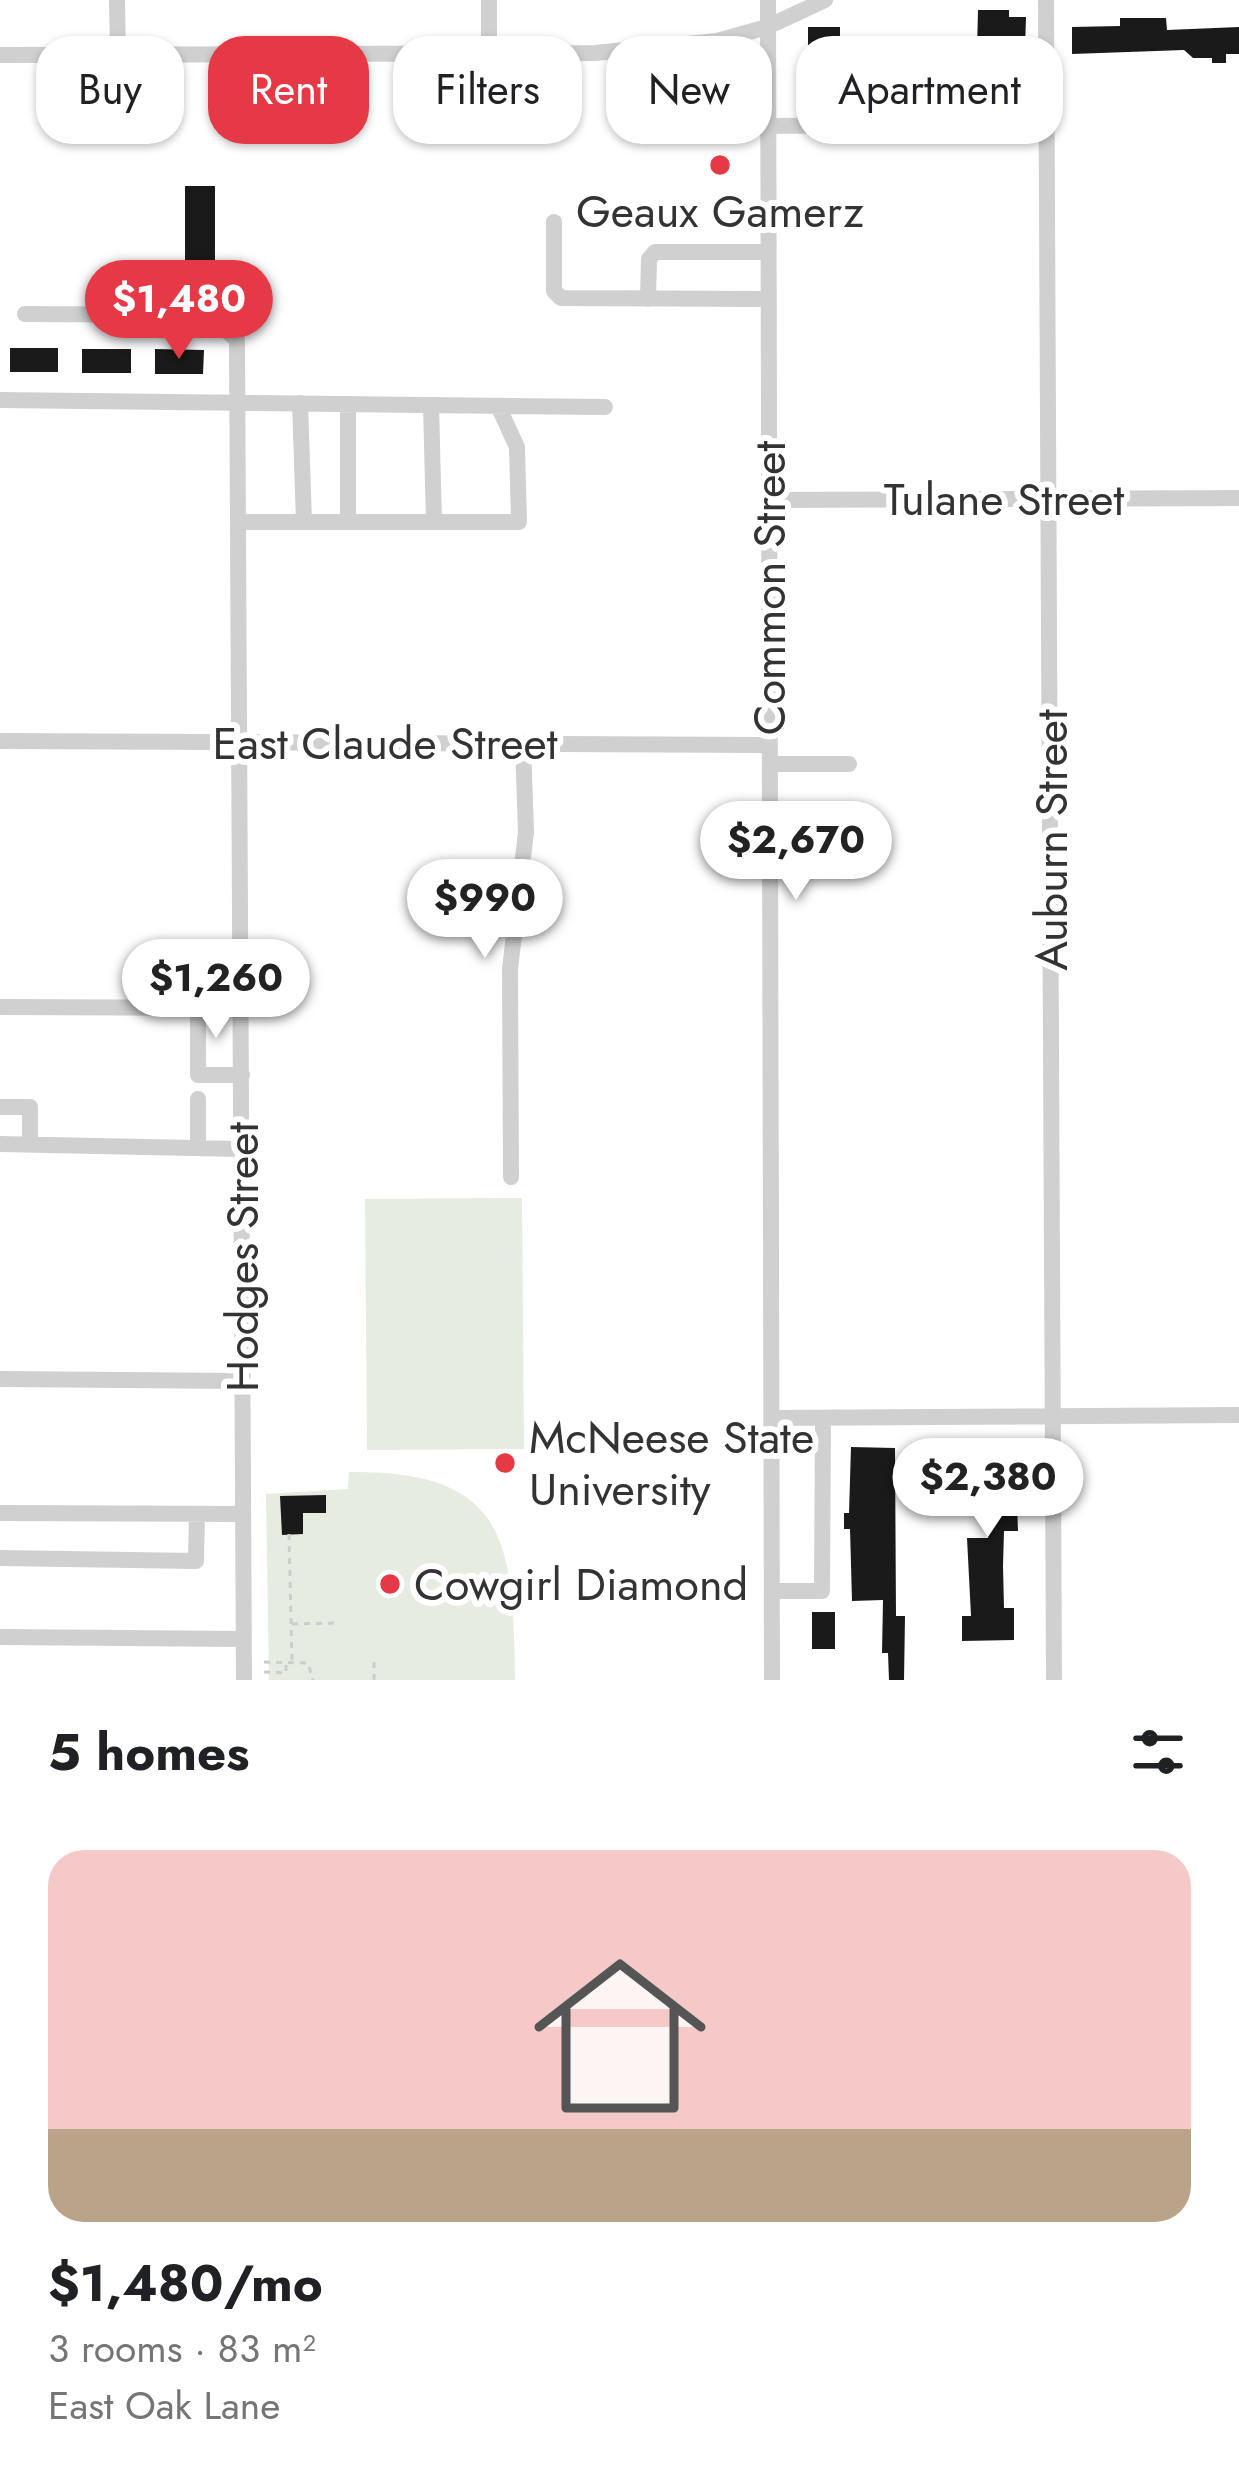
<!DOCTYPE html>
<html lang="en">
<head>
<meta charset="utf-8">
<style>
  body { margin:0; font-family:Jost,sans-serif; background:#f2f2f2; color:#202124; height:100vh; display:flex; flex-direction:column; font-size:45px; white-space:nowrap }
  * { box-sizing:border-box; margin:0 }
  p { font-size:39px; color:#757577 }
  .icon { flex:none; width:66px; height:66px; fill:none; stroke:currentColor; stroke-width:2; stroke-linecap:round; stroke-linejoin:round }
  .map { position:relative; height:1680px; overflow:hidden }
  .side { display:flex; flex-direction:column; background:#fff; flex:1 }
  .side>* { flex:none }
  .guide { position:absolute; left:36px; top:36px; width:1167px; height:108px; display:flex; gap:24px }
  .price { position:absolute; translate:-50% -102px; padding:0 27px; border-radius:42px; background:#fff; color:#222; font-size:39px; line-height:78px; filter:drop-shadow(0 3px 6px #0008) }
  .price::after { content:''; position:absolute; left:50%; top:72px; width:36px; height:27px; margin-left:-18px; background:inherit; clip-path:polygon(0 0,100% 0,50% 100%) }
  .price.current { background:#e63946; color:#fff }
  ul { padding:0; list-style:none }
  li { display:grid; align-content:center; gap:24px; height:636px; padding:0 48px }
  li+li { border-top:3px solid #e0e0e0 }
  li span { display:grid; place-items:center; height:372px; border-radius:36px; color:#555 }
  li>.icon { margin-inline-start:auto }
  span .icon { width:216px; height:216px; fill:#fffc; stroke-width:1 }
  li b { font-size:51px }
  h2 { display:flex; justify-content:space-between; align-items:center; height:144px; padding:0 48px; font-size:51px }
  .chip { padding:0 42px; border-radius:36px; background:#fff; box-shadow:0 3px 9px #0004; font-size:42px; line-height:108px }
  .chip.current { background:#e63946; color:#fff }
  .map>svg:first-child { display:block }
  .green { fill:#e6ecdf }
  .building { fill:#1a1a1a }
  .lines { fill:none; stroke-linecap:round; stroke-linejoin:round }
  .path { stroke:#cdcdcd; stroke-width:3; stroke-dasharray:6 6; stroke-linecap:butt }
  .minor { stroke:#d0d0d0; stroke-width:16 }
  .poi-dot { fill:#e63946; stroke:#fff; stroke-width:4.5 }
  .labels { text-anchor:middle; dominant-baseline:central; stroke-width:12; stroke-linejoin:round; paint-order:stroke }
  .poi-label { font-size:45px; fill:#333; stroke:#fff; text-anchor:start }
  .street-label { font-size:45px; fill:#333; stroke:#fff }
</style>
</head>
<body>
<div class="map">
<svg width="1239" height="1680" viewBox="0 0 1239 1680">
  <rect width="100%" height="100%" fill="#fff"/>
  <path class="green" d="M522 1198 524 1449 367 1450 365 1199Z
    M349 1472C510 1470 513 1545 515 1680H269L266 1494 348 1489Z"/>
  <path class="building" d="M978 10H1009V17H1026L1025 50 977 49Z
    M1120 18H1166L1167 30 1239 27V54H1226V63H1212V58H1193L1184 50 1072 54V27L1120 26Z
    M808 27H840V51H808Z
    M185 186H215V275H185Z
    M10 348H58V372H10Z
    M82 349H131V373H82Z
    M155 349 204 350 203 374H155Z
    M851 1447 895 1448 896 1616H905L904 1680H889L888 1653H882L883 1600 852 1601 850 1529H844V1513H849Z
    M947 1448 1015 1450 1018 1531H1004L1003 1566 1004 1608H1014V1640L962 1641V1616H971L967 1538H988L989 1483 949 1482Z
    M326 1495V1513H303V1534L282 1535 280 1496Z
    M812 1612H835V1649H812Z"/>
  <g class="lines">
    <path class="path" d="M289 1534 292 1663
      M292 1624 334 1623
      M264 1662 308 1663 313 1680
      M374 1662V1680
      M264 1672 286 1673V1665"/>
    <path class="minor" d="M117 0 118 55
      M768 0 772 1680
      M1046 0 1054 1680
      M489 54V0
      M0 55 595 53 717 41 767 27 825 0
      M668 55 743 57 765 66
      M765 126 1046 124
      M554 222V291L561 298 767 299
      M648 299 649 259 655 252H766
      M25 314 209 315 237 340 244 1680
      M0 400 605 407
      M300 403 304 522H519L517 447 498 406
      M348 404V522
      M431 405 434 522
      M769 500 1239 498
      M241 522H304
      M0 741 770 745
      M770 764H849
      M0 1007 243 1008
      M198 1008V1075H242
      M198 1099V1147
      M0 1107H30V1144
      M0 1144 242 1149
      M511 1177 510 969 526 832 523 744
      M0 1379 242 1381
      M772 1418 1239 1415
      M0 1513 243 1514
      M0 1558 196 1561 197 1514
      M772 1591H822L823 1418
      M0 1637 244 1639"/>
  </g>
  <g class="poi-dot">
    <circle cx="720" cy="165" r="12"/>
    <circle cx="505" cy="1463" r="12"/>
    <circle cx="390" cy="1584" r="12"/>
  </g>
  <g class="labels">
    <g class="poi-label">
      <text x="720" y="211" text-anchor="middle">Geaux Gamerz</text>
      <text x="529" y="1437">McNeese State<tspan x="529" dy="52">University</tspan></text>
      <text x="414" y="1584">Cowgirl Diamond</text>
    </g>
    <g class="street-label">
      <text x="1004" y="499">Tulane Street</text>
      <text transform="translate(769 588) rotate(-90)">Common Street</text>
      <text x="385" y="743">East Claude Street</text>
      <text transform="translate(1051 840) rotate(-90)">Auburn Street</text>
      <text transform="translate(242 1257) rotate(-90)">Hodges Street</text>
    </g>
  </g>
</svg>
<b class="price current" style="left:179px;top:362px">$1,480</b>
<b class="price" style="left:796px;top:903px">$2,670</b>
<b class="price" style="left:485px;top:961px">$990</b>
<b class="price" style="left:216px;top:1041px">$1,260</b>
<b class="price" style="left:988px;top:1540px">$2,380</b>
<div class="guide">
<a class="chip">Buy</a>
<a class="chip current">Rent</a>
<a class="chip">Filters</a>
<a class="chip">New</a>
<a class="chip">Apartment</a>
</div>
</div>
<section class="side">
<h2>5 homes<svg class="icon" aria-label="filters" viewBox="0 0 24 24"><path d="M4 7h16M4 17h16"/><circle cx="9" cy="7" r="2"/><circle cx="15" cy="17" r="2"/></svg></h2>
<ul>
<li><span style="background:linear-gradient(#f6c9c9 75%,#b9a48a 0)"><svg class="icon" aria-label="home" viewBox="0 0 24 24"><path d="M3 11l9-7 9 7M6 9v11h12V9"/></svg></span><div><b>$1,480/mo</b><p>3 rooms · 83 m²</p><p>East Oak Lane</p></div></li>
</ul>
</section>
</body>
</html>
